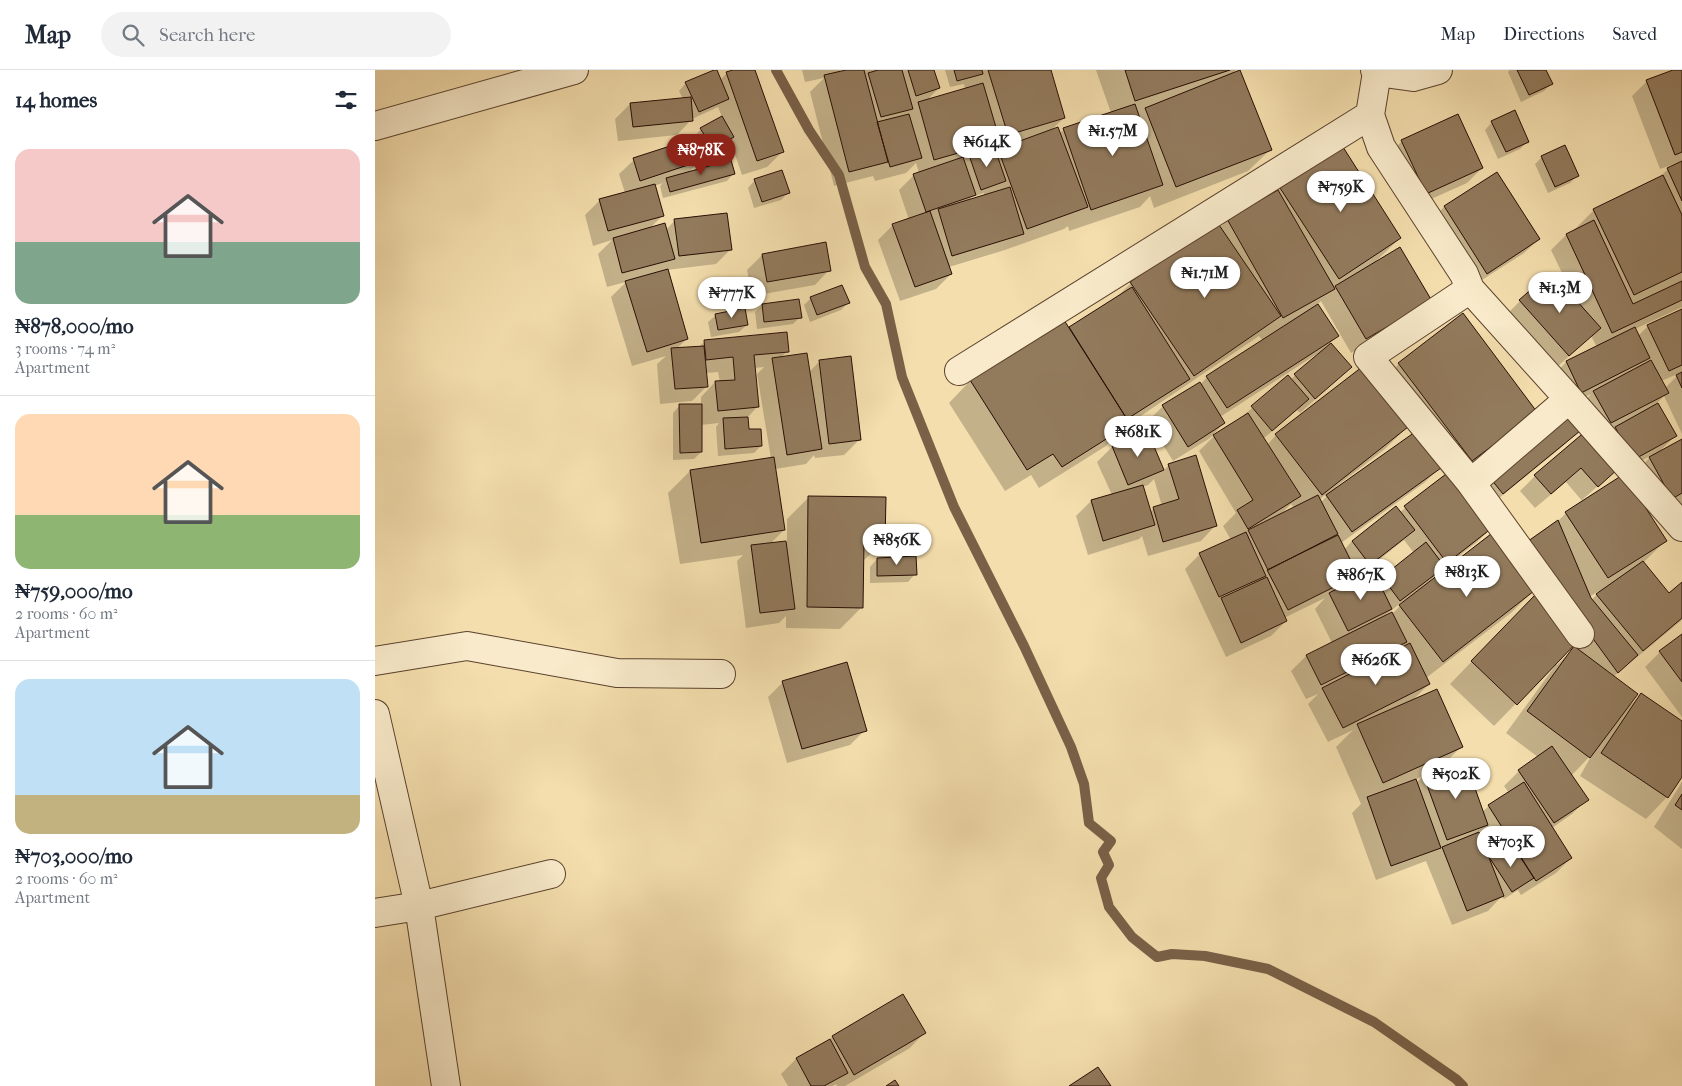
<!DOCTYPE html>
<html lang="en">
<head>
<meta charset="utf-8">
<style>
  body { margin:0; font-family:"IM FELL French Canon",serif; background:#f2f2f3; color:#1f2937; height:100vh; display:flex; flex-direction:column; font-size:19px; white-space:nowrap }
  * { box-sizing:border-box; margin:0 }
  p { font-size:16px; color:#747a83 }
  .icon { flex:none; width:28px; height:28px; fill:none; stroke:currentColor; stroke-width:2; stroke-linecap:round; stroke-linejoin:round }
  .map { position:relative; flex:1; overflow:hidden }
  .details { display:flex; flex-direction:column; background:#fff; width:375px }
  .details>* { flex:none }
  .price { position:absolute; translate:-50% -42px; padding:0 11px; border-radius:18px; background:#fff; color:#222; font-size:16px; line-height:32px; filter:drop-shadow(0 1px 2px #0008) }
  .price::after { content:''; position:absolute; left:50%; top:30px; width:15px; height:11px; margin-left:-8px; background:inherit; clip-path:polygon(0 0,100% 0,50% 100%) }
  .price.active { background:#8f2418; color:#fff }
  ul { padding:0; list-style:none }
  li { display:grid; align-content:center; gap:10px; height:265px; padding:0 15px }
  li+li { border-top:1px solid #e0e1e3 }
  li span { display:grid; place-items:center; height:155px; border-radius:15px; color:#555 }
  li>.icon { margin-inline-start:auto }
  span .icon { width:90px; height:90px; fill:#fffc; stroke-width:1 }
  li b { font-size:21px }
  h2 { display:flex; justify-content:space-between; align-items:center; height:60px; padding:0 15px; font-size:21px }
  header { display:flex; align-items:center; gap:30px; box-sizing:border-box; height:70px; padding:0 25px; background:#fff; border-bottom:1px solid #e0e1e3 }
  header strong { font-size:24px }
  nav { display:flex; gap:28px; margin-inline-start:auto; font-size:18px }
  .search { width:350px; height:45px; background:#f2f2f3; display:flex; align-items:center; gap:12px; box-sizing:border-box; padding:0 18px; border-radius:28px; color:#747a83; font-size:19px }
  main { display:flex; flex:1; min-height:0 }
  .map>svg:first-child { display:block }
  .shadow { fill:#0003; fill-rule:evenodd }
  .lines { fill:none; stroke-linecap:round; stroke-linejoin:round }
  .stream { stroke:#796047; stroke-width:10 }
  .building { fill:#927a5c; stroke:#280e04 }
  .minor-casing { stroke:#5b422e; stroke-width:30 }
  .minor { stroke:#f8eaca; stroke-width:28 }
</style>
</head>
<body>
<header>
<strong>Map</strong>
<div class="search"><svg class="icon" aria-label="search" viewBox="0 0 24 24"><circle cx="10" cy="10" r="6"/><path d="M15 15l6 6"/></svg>Search here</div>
<nav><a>Map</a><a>Directions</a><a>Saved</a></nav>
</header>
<main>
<section class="details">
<h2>14 homes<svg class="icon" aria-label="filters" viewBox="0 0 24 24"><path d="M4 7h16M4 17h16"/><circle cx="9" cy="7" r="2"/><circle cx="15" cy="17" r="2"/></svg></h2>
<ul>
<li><span style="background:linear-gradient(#f6c9c9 60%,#7fa58c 0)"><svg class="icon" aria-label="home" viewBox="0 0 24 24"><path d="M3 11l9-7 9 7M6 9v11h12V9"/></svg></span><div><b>₦878,000/mo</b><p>3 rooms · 74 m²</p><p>Apartment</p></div></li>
<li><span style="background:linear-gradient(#ffd9b3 65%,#8fb573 0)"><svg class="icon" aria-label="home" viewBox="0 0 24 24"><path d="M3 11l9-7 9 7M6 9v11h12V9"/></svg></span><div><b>₦759,000/mo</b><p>2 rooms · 60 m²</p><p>Apartment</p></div></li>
<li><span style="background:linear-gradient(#bfe0f5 75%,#c2b280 0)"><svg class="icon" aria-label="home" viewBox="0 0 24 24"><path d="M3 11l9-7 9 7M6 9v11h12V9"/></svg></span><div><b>₦703,000/mo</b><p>2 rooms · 60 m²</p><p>Apartment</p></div></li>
</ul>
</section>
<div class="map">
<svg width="1307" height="1016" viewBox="0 0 1307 1016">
  <rect width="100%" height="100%" fill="#f4dead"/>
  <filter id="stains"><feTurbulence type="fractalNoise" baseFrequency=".004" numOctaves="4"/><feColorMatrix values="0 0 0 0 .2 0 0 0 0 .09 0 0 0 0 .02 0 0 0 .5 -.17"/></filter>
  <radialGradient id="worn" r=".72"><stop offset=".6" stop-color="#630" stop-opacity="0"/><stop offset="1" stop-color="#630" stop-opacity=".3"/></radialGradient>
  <path class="shadow" d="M362 0H379L407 82 392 97 367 105 355 70 351 74 330 86 319 67 326 59 347 47 343 37 317 49 302 65 243 71 240 49 255 34 308 29 304 21 311 13 345 10 352 3Z
    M427 0H466L462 4 474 0H558L564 18 551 31 590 19 589 14 575 17 570 0H674L689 48 675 61 684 64 689 59 736 43 721 0H861L855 6 895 80 873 101 779 138 775 126 765 137 694 161 693 156 689 159 630 180 574 197 576 204 561 219 525 231 503 170 518 155 534 150 524 120 539 105 544 103 541 93 531 103 500 111 498 106 459 116 435 22 449 8 430 12ZM609 123 610 126 592 131 597 127Z
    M1135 0H1169L1176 14 1169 21 1146 32 1133 2Z
    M1301 0H1307V237L1260 259 1263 266 1273 256 1307 240V364L1289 326 1282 333 1300 366 1284 382 1307 370V449L1260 403 1277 385 1243 404 1241 400 1207 430 1290 471 1268 493 1294 524 1307 514V550L1238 607 1252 638 1266 625 1307 653V705L1292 727 1271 749 1205 706 1218 683 1196 706 1212 729 1197 744 1177 758 1196 788 1181 803 1146 825 1143 820 1129 829 1127 826 1113 841 1077 855 1051 791 1001 810 977 743 986 734 961 677 978 660 953 672 933 634 943 624 931 629 916 601 931 586 957 573 940 539 950 528 909 548 911 551 896 566 851 587 810 499 825 484 856 470 848 456 861 443 824 381 838 367 862 351 913 307 915 310 946 283 945 282 845 347 849 353 835 368 798 391 773 351 788 336 825 315 832 307 888 271 884 266 748 358 731 376 664 418 656 405 630 421 574 333 595 311 688 252 693 259 739 230 756 213 841 154 844 158 853 150 905 119 1025 168 1001 191 1040 245 976 283 946 231 942 235 962 266 955 273 976 297 925 343 922 340 888 369 892 375 901 365 1000 317 1024 294 1160 342 1079 409 1116 458 1101 473 1064 501 1052 514 1053 515 1134 490 1180 454 1191 443 1208 432 1191 412 1160 438 1145 421 1160 406 1226 373 1241 357 1221 367 1204 337 1216 324 1191 337 1177 307 1191 292 1222 277 1216 266 1179 300 1130 246 1145 231 1199 228 1176 180 1191 165 1197 162 1219 140 1283 109 1293 99 1303 95 1302 93 1285 99 1257 26 1272 11ZM1305 303 1290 318 1286 311ZM1033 356 1039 364 962 419 961 417 1010 379ZM1064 398 1071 407 1025 442 977 471 969 480 966 473 1049 413ZM950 425 951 427 945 433 944 430ZM916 434 919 438 906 444ZM1029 470 1039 483 1003 513 970 515 978 507 980 509ZM1158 521 1161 525 1075 614 1119 656 1178 595 1180 596 1131 663 1163 687 1144 701 1129 716 1134 723 1114 736 1107 742 1062 701 1086 677 1036 632 1054 614 1051 608 1136 543ZM1224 521 1225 522 1216 530 1214 527ZM1027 532 1028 533 1017 544 1010 547 1009 546ZM1197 575 1199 578 1182 595 1180 593ZM1048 706 1041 713 1040 710ZM1105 761 1120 785 1113 790 1103 764Z
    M1117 52 1153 71 1145 79 1123 89 1110 60Z
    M1027 71 1107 98 1092 113 1036 138 1012 86Z
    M1167 87 1202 106 1195 113 1173 123 1160 94Z
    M259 90H326L313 103H359L352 111 288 128 285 116 288 113 279 116 288 145 274 159 291 160 300 150 356 179 341 194 292 200 312 269 301 279 323 278 330 271 412 281 406 288 434 302 445 291 484 370 469 385 440 388 439 385 431 394 400 399 409 460 395 474 412 472V449L434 427 509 471 487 492V537L465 559 411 558V546L404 553 371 558 362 491 368 485 305 494 293 423 315 401 396 389 382 304 389 297 379 298 383 336 372 348 373 360 386 376 379 383 343 386 341 357 344 353 326 355V382L319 389 298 390V343L305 335H326V327L340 312H345L343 302 331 303 332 316 317 331 285 334 282 294 291 286 257 296 236 227 251 212 232 217 223 184 237 170 218 176 210 145 225 130 250 123 244 104Z
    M1122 103 1164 169 1149 183 1096 217 1055 152 1069 137Z
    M380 110 413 123 406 130 379 138 373 118Z
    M387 185 454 200 440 215 377 226 372 200Z
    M436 228 473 233 466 240 435 252 429 235Z
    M388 235 425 247 418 254 382 259 380 242Z
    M341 245 372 255 364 262 336 267 333 252Z
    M1203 361 1188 376 1112 438 1098 420Z
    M771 362 788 401 794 395 840 456 826 471 773 486 767 466 764 469 713 485 701 446 716 431 737 425 722 392 737 377ZM779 409 787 436 778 439 775 442 767 417 773 415Z
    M502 489 540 504 533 512 495 513V497Z
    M1307 565V647L1270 597 1285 582Z
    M408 612 490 660 475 675 412 693 393 627Z
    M1307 712V779L1279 757Z
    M528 926 549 963 535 978 470 1016H462L461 1014 458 1016H413L406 1004 421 989 453 972 457 967Z"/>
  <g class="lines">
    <path class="stream" d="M401 0 434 60 464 105 490 197 511 234 527 307 579 437 649 576 696 677 709 714 714 753 736 771 728 782 734 795 726 808 734 837 757 867 782 887 797 884 830 886 893 899 999 952 1081 1009 1088 1016"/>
  </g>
  <path class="building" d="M339 0H342L354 29 324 42 310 12Z
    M358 0H380L409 82 382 91 351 2Z
    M471 0H489L513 92 474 102 449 5Z
    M503 0H527L538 39 506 47 493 3Z
    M533 0H559L565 18 541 26Z
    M579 0H607L608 4 582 11Z
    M613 0H676L690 48 633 65Z
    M750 0H855L760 31Z
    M865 0 897 80 801 117 770 38Z
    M1142 0H1171L1178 14 1154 25Z
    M1298 0H1307V82L1300 85 1271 10Z
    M608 13 625 71 559 90 543 32Z
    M316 27 318 51 258 57 255 33Z
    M760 34 788 115 716 140 688 58Z
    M1140 40 1154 72 1131 82 1116 51Z
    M534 44 547 88 515 97 502 52Z
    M1083 44 1108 98 1051 124 1026 70Z
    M347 46 359 67 338 79 325 58Z
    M683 57 713 137 652 159 623 79Z
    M320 68 328 90 265 111 258 88Z
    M1190 75 1204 106 1180 117 1166 86Z
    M619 76 631 111 606 120 594 85Z
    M968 77 1026 168 964 209 905 118Z
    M588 87 601 125 551 142 538 104Z
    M356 90 360 104 295 122 291 108Z
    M1307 91V131L1292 98Z
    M407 100 415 123 387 132 379 109Z
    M1122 102 1165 169 1112 204 1069 136Z
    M1288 105 1307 145V202L1259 225 1218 139Z
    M280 114 289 146 233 161 224 129Z
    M635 117 649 164 577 186 563 139Z
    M903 120 960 219 908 248 852 149Z
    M555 141 577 204 540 217 517 154Z
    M352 143 357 180 304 186 299 149Z
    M1219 150 1258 234 1307 211V230L1237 263 1191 164Z
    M842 152 906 246 819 306 755 212Z
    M290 153 300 189 247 203 238 168Z
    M451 172 456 201 392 212 387 184Z
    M1025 177 1057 231 991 269 960 216Z
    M293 199 313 269 272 282 250 211Z
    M1176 202 1226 258 1194 286 1144 230Z
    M467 215 475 233 442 245 435 227Z
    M757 217 815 309 752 349 694 257Z
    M424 229 427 248 389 252 387 234Z
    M943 234 964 266 852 338 831 306Z
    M370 238 373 255 343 260 340 244Z
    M1307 239V295L1294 301 1272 255Z
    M1088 243 1162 342 1097 391 1023 293Z
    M689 250 755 354 687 397 678 384 652 400 595 310Z
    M1260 257 1275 288 1206 323 1191 291Z
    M412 262 414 282 379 285 384 337 343 341 340 311 360 310 358 287 331 290 329 270Z
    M956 273 977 297 940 329 919 304Z
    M329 276 333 317 300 319 296 278Z
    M432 283 447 379 412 385 397 288Z
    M476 286 486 370 454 374 444 290Z
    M1276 290 1294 323 1236 353 1218 321Z
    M987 297 1033 357 947 425 900 364Z
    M1307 302V318L1301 305Z
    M913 305 934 329 897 361 876 336Z
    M825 312 850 353 813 377 787 335Z
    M1283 333 1302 366 1258 390 1240 357Z
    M304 334H327V382L305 383Z
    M1189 341 1205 361 1128 424 1112 404Z
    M873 343 926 426 873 459 862 440 878 430 838 365Z
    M373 347 374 359H386L387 376 350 379 348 348Z
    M772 360 789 400 753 415 737 376Z
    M1212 360 1244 398 1223 417 1206 398 1176 424 1159 405Z
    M1040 362 1066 398 977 462 951 425Z
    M1307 369V423L1297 429 1274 387Z
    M821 385 842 456 788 472 778 437 804 429 793 394Z
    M399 387 410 460 326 473 315 400Z
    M1075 401 1117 458 1072 493 1029 436Z
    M1249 404 1292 471 1233 508 1190 442Z
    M768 415 780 455 728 471 716 430Z
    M943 425 963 464 893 500 873 460Z
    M433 426 511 427 510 471H489L488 538 432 537Z
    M1021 436 1040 460 995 495 977 471Z
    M1183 450 1216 528 1263 585 1243 603 1149 474Z
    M871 462 891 506 844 527 824 483Z
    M1116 464 1159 521 1068 592 1024 535Z
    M963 465 983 505 913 540 892 500Z
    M411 471 420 539 385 543 376 475Z
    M1051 472 1070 497 1025 531 1007 507Z
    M541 486 542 505 502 506V488Z
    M1268 491 1294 523 1307 512V548L1268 581 1221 524Z
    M998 500 1017 539 973 561 954 523Z
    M892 507 912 551 866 573 846 528Z
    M1160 525 1205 569 1142 635 1096 591Z
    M1017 542 1032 572 946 615 931 585Z
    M1307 564V612L1284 581Z
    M1035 573 1055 614 968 658 947 618Z
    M1199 576 1263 624 1215 688 1152 641Z
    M472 592 492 661 427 679 407 611Z
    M1062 619 1088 677 1008 713 982 654Z
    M1266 623 1307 651V707L1293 728 1226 683Z
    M1177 676 1214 730 1179 753 1143 700Z
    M1090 690 1113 755 1072 770 1048 704Z
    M1041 709 1066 778 1016 796 992 727Z
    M1149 712 1197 788 1161 811 1113 735Z
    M1307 724V740L1300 735Z
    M1104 762 1129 826 1092 841 1067 777Z
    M1136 773 1159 808 1137 822 1114 787Z
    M528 924 551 963 479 1005 457 966Z
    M455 969 473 1003 449 1016H436L421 988Z
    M723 997 736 1016H694Z
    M520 1010 524 1016H511Z"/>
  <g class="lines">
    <g class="minor-casing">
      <path id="minor" d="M1000 0 1002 2 1038 7 1063 0
        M1002 2 995 45 1006 77 1089 204 1095 219 1202 338 1307 457
        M0 56 199 0
        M1095 219 993 287 1096 413 1205 564
        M584 301 995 45
        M1096 413 1194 329
        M0 591 92 576 242 603 346 604
        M0 644 44 836 71 1016
        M0 843 44 836 176 804"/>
    </g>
    <use href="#minor" class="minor"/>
  </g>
  <rect width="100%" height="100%" filter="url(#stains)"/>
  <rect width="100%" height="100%" fill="url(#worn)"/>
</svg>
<b class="price" style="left:738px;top:87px">₦1.57M</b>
<b class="price" style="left:612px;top:98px">₦614K</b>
<b class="price active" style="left:326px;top:106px">₦878K</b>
<b class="price" style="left:966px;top:143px">₦759K</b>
<b class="price" style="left:830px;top:229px">₦1.71M</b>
<b class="price" style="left:1185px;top:244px">₦1.3M</b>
<b class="price" style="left:357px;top:249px">₦777K</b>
<b class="price" style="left:763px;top:388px">₦681K</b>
<b class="price" style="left:522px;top:496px">₦856K</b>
<b class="price" style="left:1092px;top:528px">₦813K</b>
<b class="price" style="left:986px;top:531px">₦867K</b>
<b class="price" style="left:1001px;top:616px">₦626K</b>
<b class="price" style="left:1081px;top:730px">₦502K</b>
<b class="price" style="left:1136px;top:798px">₦703K</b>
</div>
</main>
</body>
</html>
